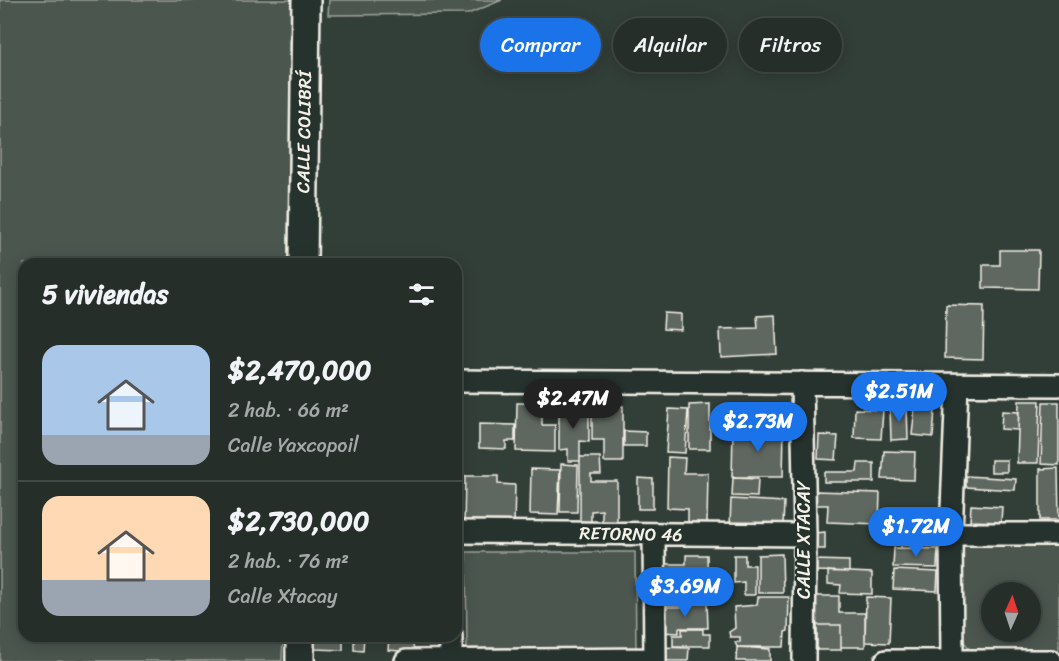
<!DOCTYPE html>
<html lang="es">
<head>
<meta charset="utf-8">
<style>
  body { margin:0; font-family:Sriracha,sans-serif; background:#323a36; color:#f1f3f6; height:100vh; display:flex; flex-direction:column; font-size:22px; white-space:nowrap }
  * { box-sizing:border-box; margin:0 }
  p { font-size:20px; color:#a4a8a8 }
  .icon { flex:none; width:33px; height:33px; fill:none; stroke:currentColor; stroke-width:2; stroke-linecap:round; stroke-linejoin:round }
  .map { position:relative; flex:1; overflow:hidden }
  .side { position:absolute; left:18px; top:258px; width:444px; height:384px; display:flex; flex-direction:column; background:#262e2a; border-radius:18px; box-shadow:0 3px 15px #0003,0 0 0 2px #424a47 }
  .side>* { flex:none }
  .top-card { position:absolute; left:480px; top:18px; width:489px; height:54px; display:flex; gap:12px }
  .needle { width:39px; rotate:3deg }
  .controls { position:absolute; left:981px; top:582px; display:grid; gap:12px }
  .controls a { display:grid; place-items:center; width:60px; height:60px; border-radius:50%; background:#262e2a; box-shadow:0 3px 15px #0003,0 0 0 2px #424a47; font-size:30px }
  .price { position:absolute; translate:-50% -51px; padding:0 14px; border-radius:21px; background:#1a73e8; color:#fff; font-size:20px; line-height:39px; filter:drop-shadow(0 2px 3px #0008) }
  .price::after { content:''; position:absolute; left:50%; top:36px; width:18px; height:14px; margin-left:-9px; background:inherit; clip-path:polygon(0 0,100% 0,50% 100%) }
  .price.selected { background:#222; color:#fff }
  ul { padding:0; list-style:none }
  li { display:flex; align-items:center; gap:18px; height:150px; padding:0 24px }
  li+li { border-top:2px solid #424a47 }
  li span { display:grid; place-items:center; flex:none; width:168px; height:120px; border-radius:18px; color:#555 }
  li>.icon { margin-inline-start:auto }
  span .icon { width:72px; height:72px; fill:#fffc; stroke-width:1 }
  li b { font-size:26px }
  h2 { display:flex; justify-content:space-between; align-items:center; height:72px; padding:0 24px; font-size:26px }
  .tag { padding:0 21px; border-radius:27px; background:#262e2a; box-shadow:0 3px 15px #0003,0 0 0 2px #424a47; font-size:21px; line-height:54px }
  .tag.selected { background:#1a73e8; color:#fff }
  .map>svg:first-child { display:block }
  .green { fill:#4c564f; stroke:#a0a49c; stroke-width:1.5; fill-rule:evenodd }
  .building { fill:#5f6861; stroke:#f4f1e8; stroke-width:1.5 }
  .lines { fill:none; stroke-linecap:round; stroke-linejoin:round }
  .minor-casing { stroke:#f4f1e8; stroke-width:26 }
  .tertiary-casing { stroke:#f4f1e8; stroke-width:32 }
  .minor { stroke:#26332d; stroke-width:21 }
  .tertiary { stroke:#26332d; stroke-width:27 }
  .labels { text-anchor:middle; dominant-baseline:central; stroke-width:4.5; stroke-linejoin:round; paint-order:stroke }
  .street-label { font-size:18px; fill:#f4f1e8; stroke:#26332d }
</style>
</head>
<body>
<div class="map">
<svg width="1059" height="661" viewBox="0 0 1059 661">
  <rect width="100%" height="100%" fill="#323e38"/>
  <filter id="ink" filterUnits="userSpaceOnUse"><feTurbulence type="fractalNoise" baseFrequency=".0167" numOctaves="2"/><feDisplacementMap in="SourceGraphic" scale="12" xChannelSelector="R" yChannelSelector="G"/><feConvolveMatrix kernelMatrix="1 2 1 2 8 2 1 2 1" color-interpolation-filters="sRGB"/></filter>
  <g filter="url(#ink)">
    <path class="green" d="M0 0H291L288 264H24V636H283L282 661H0Z
      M329 0H502L468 14 328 15Z
      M964 540 1059 541V651H971L958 634 956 560ZM992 592H1030V632H992Z
      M466 552H635L636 652H467Z"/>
    <path class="building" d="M1000 250H1039L1038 289 983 288V265H1000Z
      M946 305 984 306 983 359 945 358Z
      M664 313 681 314V330L663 329Z
      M775 315 777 354 721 357 720 329 758 328 757 316Z
      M1019 401H1040L1038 463H1017Z
      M1043 402H1059V465L1041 464Z
      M517 403H542V425H555V452L516 451Z
      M710 404V449H689V405Z
      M559 406H589V442L580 441V461H568V449L559 450Z
      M592 406H623V462H604V440H592Z
      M907 407 908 439 891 440 890 408Z
      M915 407 935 409 933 437 912 435Z
      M669 409 688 410 685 453 666 452Z
      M855 409 883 410 881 439 854 438Z
      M1002 411 1019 412 1018 430 1001 429Z
      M479 424 515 425V441H506V449L479 448Z
      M733 428 784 429 783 477H732Z
      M624 431 646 432V446H624Z
      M819 435 838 436 836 460 818 459Z
      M884 451 915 452 914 480 882 479Z
      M580 457H600L601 474H591V481H617V527H602V510L591 511V526H580Z
      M668 457 685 458 684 473H708L707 524H688V509L667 508Z
      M991 460H1007V472H991Z
      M858 463H874V482H824V472H857Z
      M561 464 578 465 577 512H560Z
      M1058 468 1059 520H1040V469Z
      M531 469 560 470 558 515 530 514Z
      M465 476H498V484L515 485 514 527H464Z
      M966 476 1016 479 1015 490 966 487Z
      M638 478 653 479V509H638Z
      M733 478 758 479 757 497 732 496Z
      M816 491 880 493 879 524 827 522 828 505H816Z
      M731 499 784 502 783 527 730 525Z
      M971 505 1002 507 1001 522 970 521Z
      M901 527 939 528 938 549 901 548Z
      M825 532V549H814V533Z
      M894 548 938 549 937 568 893 567Z
      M782 554 783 593H758V555Z
      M686 555H707L708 600H681V605H661L660 564H686Z
      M734 555H745V565H755V595H744V582L734 583Z
      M815 560 849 561V572L814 571Z
      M894 570 938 572 937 591 893 589Z
      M828 571 872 573V594L840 593 841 585 828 584Z
      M816 596H839V613H865V647H841V625H815Z
      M758 597H789L788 631 785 632 784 647H737L735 642H740V637H730L729 632 735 628 734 607 757 605Z
      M866 597 891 598 889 643 865 642Z
      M707 602 708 628H679V633L660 632V617H665L666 607H685L688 603Z
      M817 625H841V650H817Z
      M682 629H703V634H710V646H673V635H682Z
      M315 636H364L363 651 354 650V640L343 639V650L315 649Z
      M389 636H414L413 652 388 650Z
      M659 647 689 648 688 661H659Z
      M737 647 770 649V661H736Z"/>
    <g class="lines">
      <g class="minor-casing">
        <path id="minor" d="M456 381 1059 385
          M802 383 805 535 804 661
          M456 532 805 535
          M654 534 655 661
          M951 534H1059
          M451 659V636
          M952 660 951 534 957 385
          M406 661 655 659
          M886 661H1051"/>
      </g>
      <g class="tertiary-casing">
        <path id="tertiary" d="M303 264 306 0
          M300 661V636"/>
      </g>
      <use href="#minor" class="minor"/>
      <use href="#tertiary" class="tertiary"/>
    </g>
  </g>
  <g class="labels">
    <g class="street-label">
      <text transform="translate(304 132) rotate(-89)">CALLE COLIBRÍ</text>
      <text transform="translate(631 534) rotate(1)">RETORNO 46</text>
      <text transform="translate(804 540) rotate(-90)">CALLE XTACAY</text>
    </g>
  </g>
</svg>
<div class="controls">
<a><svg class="needle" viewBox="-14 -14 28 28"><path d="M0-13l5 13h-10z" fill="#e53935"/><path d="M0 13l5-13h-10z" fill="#a4a8a8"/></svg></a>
</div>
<b class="price" style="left:899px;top:423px">$2.51M</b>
<b class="price selected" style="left:573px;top:430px">$2.47M</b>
<b class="price" style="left:758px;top:453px">$2.73M</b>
<b class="price" style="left:916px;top:558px">$1.72M</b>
<b class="price" style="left:685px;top:618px">$3.69M</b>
<div class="top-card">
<a class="tag selected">Comprar</a>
<a class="tag">Alquilar</a>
<a class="tag">Filtros</a>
</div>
<section class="side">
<h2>5 viviendas<svg class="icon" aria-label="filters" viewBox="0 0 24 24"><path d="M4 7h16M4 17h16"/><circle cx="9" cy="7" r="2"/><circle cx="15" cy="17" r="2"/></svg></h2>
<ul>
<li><span style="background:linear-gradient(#a9c7e8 75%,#9aa5b1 0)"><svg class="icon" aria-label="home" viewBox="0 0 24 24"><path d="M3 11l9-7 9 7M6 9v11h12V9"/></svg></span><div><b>$2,470,000</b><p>2 hab. · 66 m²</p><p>Calle Yaxcopoil</p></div></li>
<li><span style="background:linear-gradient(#ffd9b3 70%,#9aa5b1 0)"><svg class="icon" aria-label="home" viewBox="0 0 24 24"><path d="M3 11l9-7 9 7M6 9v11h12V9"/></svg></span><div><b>$2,730,000</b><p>2 hab. · 76 m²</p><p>Calle Xtacay</p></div></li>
</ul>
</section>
</div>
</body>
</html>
